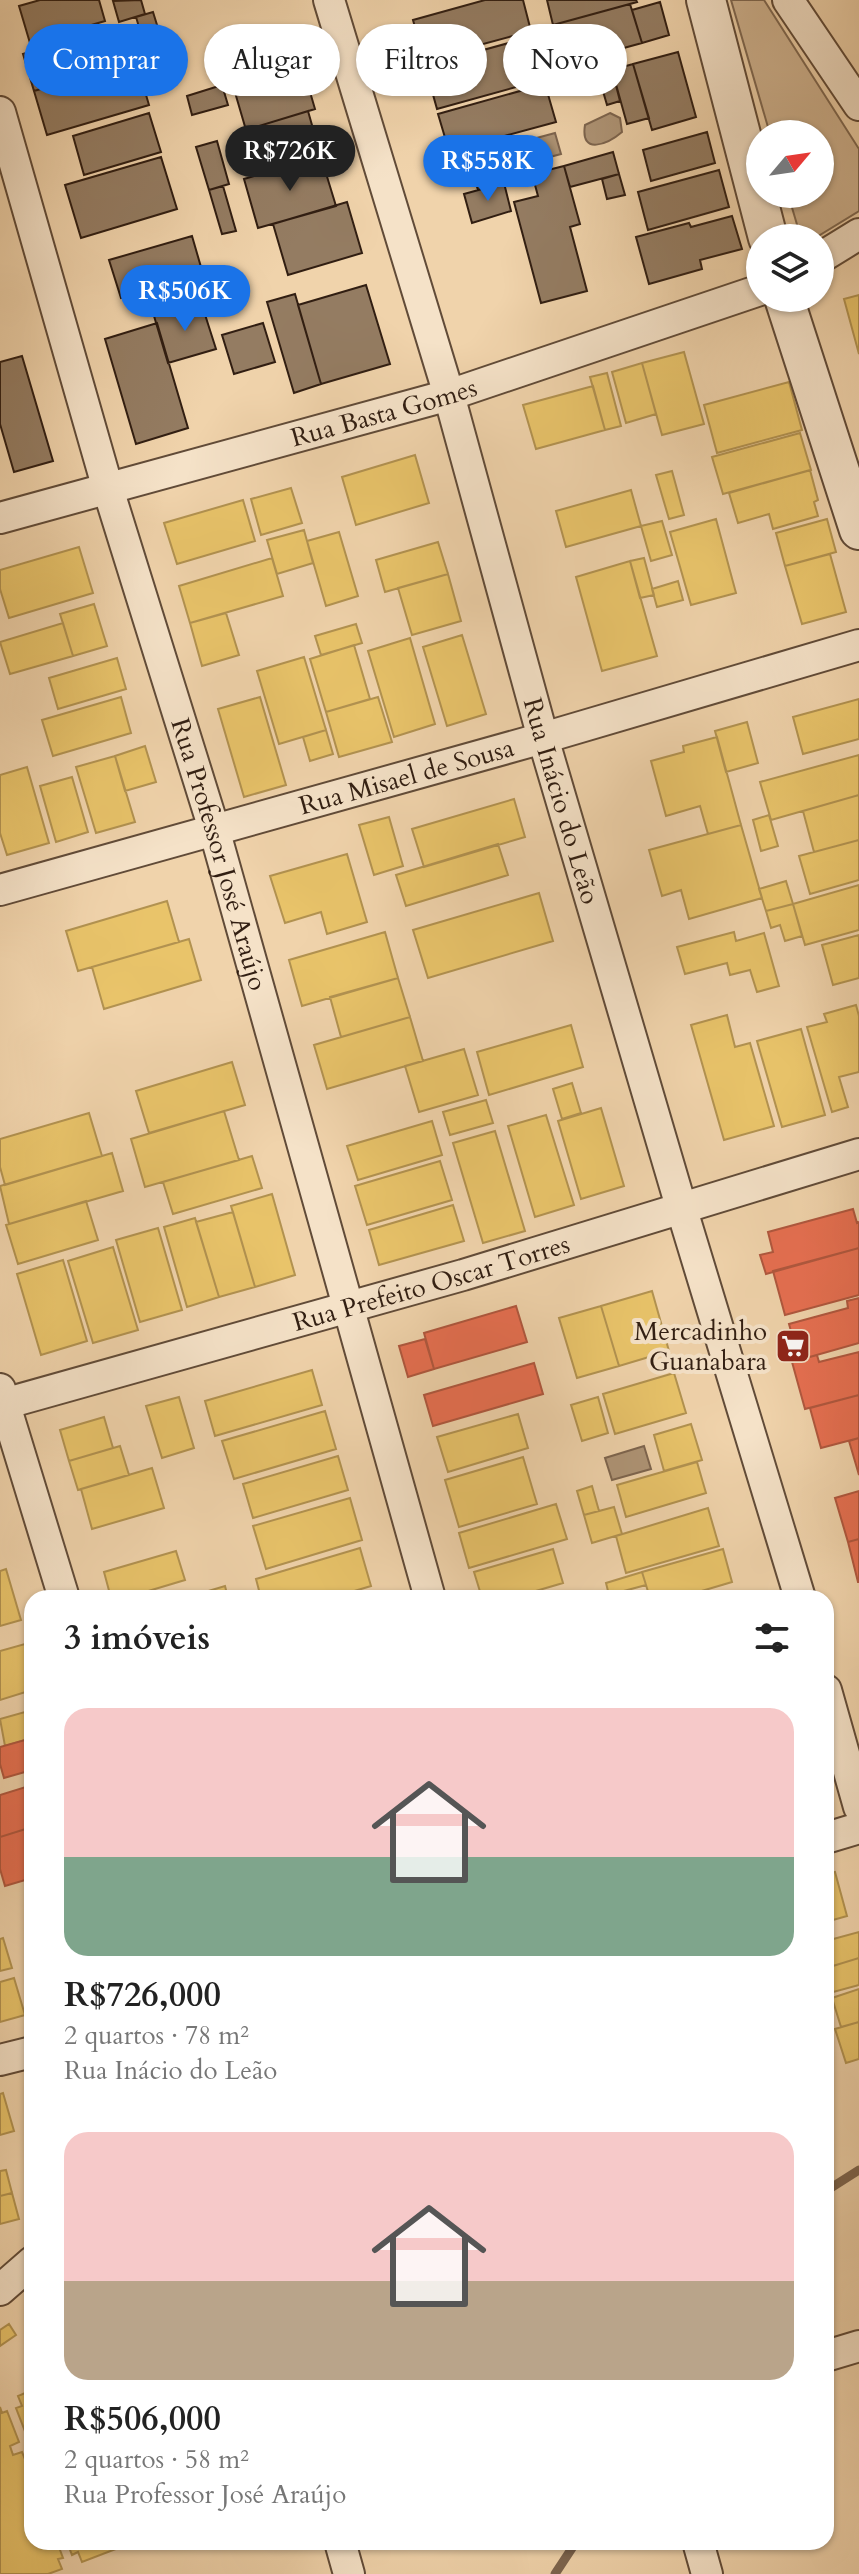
<!DOCTYPE html>
<html lang="pt">
<head>
<meta charset="utf-8">
<style>
  body { margin:0; font-family:Cardo,serif; background:#f6f6f6; color:#222; height:100vh; display:flex; flex-direction:column; font-size:30px; white-space:nowrap }
  * { box-sizing:border-box; margin:0 }
  p { font-size:26px; color:#767676 }
  .icon { flex:none; width:44px; height:44px; fill:none; stroke:currentColor; stroke-width:2; stroke-linecap:round; stroke-linejoin:round }
  .map { position:relative; flex:1; overflow:hidden }
  .panel { position:absolute; left:24px; top:1590px; width:810px; height:960px; display:flex; flex-direction:column; background:#fff; border-radius:24px; box-shadow:0 2px 6px #0004 }
  .panel>* { flex:none }
  .hud { position:absolute; left:24px; top:24px; width:812px; height:72px; display:flex; gap:16px }
  .needle { width:52px; rotate:61deg }
  .fabs { position:absolute; left:746px; top:120px; display:grid; gap:16px }
  .fabs a { display:grid; place-items:center; width:88px; height:88px; border-radius:50%; background:#fff; box-shadow:0 2px 6px #0004; font-size:40px }
  .price { position:absolute; translate:-50% -68px; padding:0 18px; border-radius:28px; background:#1a73e8; color:#fff; font-size:26px; line-height:52px; filter:drop-shadow(0 2px 4px #0008) }
  .price::after { content:''; position:absolute; left:50%; top:48px; width:24px; height:18px; margin-left:-12px; background:inherit; clip-path:polygon(0 0,100% 0,50% 100%) }
  .price.selected { background:#222; color:#fff }
  ul { padding:0; list-style:none }
  li { display:grid; align-content:center; gap:16px; height:424px; padding:0 40px }
  li span { display:grid; place-items:center; height:248px; border-radius:24px; color:#555 }
  li>.icon { margin-inline-start:auto }
  span .icon { width:144px; height:144px; fill:#fffc; stroke-width:1 }
  li b { font-size:34px }
  h2 { display:flex; justify-content:space-between; align-items:center; height:96px; padding:0 40px; font-size:34px }
  .pill { padding:0 28px; border-radius:36px; background:#fff; box-shadow:0 2px 6px #0004; font-size:28px; line-height:72px }
  .pill.selected { background:#1a73e8; color:#fff }
  .map>svg:first-child { display:block }
  .green { fill:#d0b491; stroke:#806952; stroke-width:2 }
  .water { fill:#af9577; stroke:#7d654f; stroke-width:2 }
  .homes { fill:#e9c46a; stroke:#b29250; stroke-width:2 }
  .shops { fill:#e76f51; stroke:#b0573e; stroke-width:2 }
  .lines { fill:none; stroke-linecap:round; stroke-linejoin:round }
  .stream { stroke:#7d654f; stroke-width:9 }
  .building { fill:#947c62; stroke:#311e12; stroke-width:2 }
  .minor-casing { stroke:#614b38; stroke-width:34 }
  .tertiary-casing { stroke:#614b38; stroke-width:42 }
  .minor { stroke:#f5e2c8; stroke-width:30 }
  .tertiary { stroke:#f5e2c8; stroke-width:38 }
  .labels { text-anchor:middle; dominant-baseline:central; stroke-width:8; stroke-linejoin:round; paint-order:stroke }
  .street-label { font-size:26px; fill:#311e12; stroke:#f5e2c8 }
  .poi-label { font-size:26px; fill:#311e12; stroke:#f5e2c8; text-anchor:end }
</style>
</head>
<body>
<div class="map">
<svg width="859" height="2574" viewBox="0 0 859 2574">
  <rect width="100%" height="100%" fill="#f0d3ab"/>
  <filter id="stains"><feTurbulence type="fractalNoise" baseFrequency=".0025" numOctaves="4"/><feColorMatrix values="0 0 0 0 .2 0 0 0 0 .09 0 0 0 0 .02 0 0 0 .5 -.17"/></filter>
  <radialGradient id="worn" r=".72"><stop offset=".6" stop-color="#630" stop-opacity="0"/><stop offset="1" stop-color="#630" stop-opacity=".3"/></radialGradient>
  <path class="green" d="M731 0H764L859 149V211L815 238H801L788 194H820V134H770Z"/>
  <path class="water" d="M610 113 620 118 622 132C608 144 580 156 585 125Z
    M555 133 561 154 524 164 518 143Z
    M644 1446 651 1469 612 1480 605 1458Z"/>
  <path class="homes" d="M859 295V354L844 299Z
    M684 352 704 424 662 435 642 363Z
    M642 363 656 414 626 423 612 372Z
    M607 373 621 426 605 430 590 377Z
    M789 382 802 430 717 453 704 405Z
    M593 386 605 430 536 449 523 405Z
    M800 433 811 470 723 494 712 457Z
    M415 455 429 503 356 525 342 477Z
    M810 470 818 500 814 502 818 516 773 529 769 514 738 523 729 493Z
    M672 471 684 515 669 519 656 475Z
    M291 488 302 523 261 535 251 499Z
    M631 490 641 526 566 547 556 511Z
    M243 500 255 541 177 564 164 523Z
    M716 519 736 593 691 605 670 532Z
    M827 519 836 552 785 566 776 533Z
    M662 521 672 555 651 561 641 526Z
    M304 530 313 563 277 574 267 540Z
    M339 532 358 596 326 606 307 541Z
    M438 542 448 574 385 592 376 560Z
    M79 547 93 593 9 618 0 589V570Z
    M830 554 846 612 802 624 785 566Z
    M272 558 283 596 190 623 179 586Z
    M644 558 654 595 640 598 630 561Z
    M630 561 657 656 602 671 576 577Z
    M448 574 461 621 412 635 398 588Z
    M678 581 683 600 657 607 652 589Z
    M94 604 107 646 73 656 60 614Z
    M226 613 239 655 202 666 190 623Z
    M63 623 73 656 10 674 0 642Z
    M356 624 362 643 321 655 315 636Z
    M462 635 486 714 447 726 423 647Z
    M410 638 435 724 394 737 368 651Z
    M354 645 370 699 326 712 310 659Z
    M304 657 326 730 279 744 257 671Z
    M117 658 126 689 58 709 49 678Z
    M121 697 131 733 53 756 42 720Z
    M260 697 286 785 244 797 218 709Z
    M378 697 392 742 339 757 326 712Z
    M859 699V739L803 754 793 717Z
    M747 722 758 763 726 772 715 731Z
    M326 730 333 754 310 761 303 737Z
    M717 737 741 825 708 834 700 806 666 816 651 761 684 752 683 746Z
    M145 746 156 782 125 791 115 756Z
    M859 755V795L771 820 760 782Z
    M115 756 135 822 96 833 76 767Z
    M27 767 49 843 7 855 0 833V775Z
    M72 777 88 832 56 842 40 786Z
    M859 795V840L814 852 803 811Z
    M514 799 525 837 424 867 412 829Z
    M769 815 778 846 761 851 753 820Z
    M389 817 403 866 374 875 359 825Z
    M741 825 762 898 689 919 681 890 662 896 649 850Z
    M859 840V880L810 894 799 856Z
    M498 844 508 875 406 906 396 875Z
    M347 854 367 922 327 934 321 912 285 923 270 876Z
    M786 881 793 904 766 911 759 889Z
    M859 885V930L805 945 793 904Z
    M539 893 553 941 428 978 413 930Z
    M167 901 179 942 78 971 66 931Z
    M793 904 802 936 785 941 780 925 771 928 766 911Z
    M385 932 398 978 302 1006 289 960Z
    M734 932 736 941 764 933 779 986 757 992 750 970 730 975 727 963 685 974 677 947Z
    M859 935V978L833 985 822 945Z
    M189 939 201 980 104 1009 92 967Z
    M398 978 410 1017 341 1037 330 997Z
    M856 1005 859 1016V1072L839 1077 848 1107 832 1112 807 1027 827 1022 824 1014Z
    M727 1015 735 1047 750 1043 774 1126 724 1140 691 1025Z
    M410 1017 423 1061 327 1089 314 1045Z
    M571 1025 583 1067 489 1095 477 1052Z
    M801 1029 825 1115 782 1127 757 1041Z
    M464 1049 478 1095 419 1112 405 1066Z
    M232 1062 245 1105 149 1133 136 1091Z
    M572 1083 581 1113 562 1119 553 1089Z
    M486 1100 493 1123 450 1135 443 1112Z
    M601 1108 624 1186 581 1199 558 1121Z
    M224 1111 239 1160 145 1187 131 1139Z
    M89 1113 102 1156 5 1185 0 1167V1139Z
    M546 1115 574 1205 535 1217 508 1126Z
    M432 1121 442 1155 358 1180 347 1146Z
    M495 1131 525 1231 483 1243 453 1143Z
    M112 1153 123 1191 9 1224 0 1186Z
    M252 1156 262 1188 173 1214 163 1182Z
    M440 1161 452 1200 367 1225 355 1186Z
    M272 1194 295 1275 255 1287 231 1206Z
    M86 1201 98 1240 18 1264 6 1225Z
    M453 1205 464 1241 379 1265 369 1230Z
    M233 1212 255 1287 219 1297 196 1222Z
    M195 1218 219 1297 187 1307 164 1227Z
    M158 1228 182 1310 140 1322 116 1240Z
    M113 1247 138 1330 93 1343 68 1261Z
    M63 1260 87 1341 41 1355 17 1274Z
    M652 1291 669 1351 619 1366 601 1306Z
    M601 1306 619 1366 577 1378 559 1318Z
    M312 1370 322 1405 215 1436 205 1401Z
    M674 1373 686 1413 615 1434 603 1394Z
    M179 1397 194 1448 162 1458 146 1406Z
    M598 1397 608 1433 582 1441 571 1405Z
    M325 1411 336 1449 234 1479 222 1441Z
    M518 1414 528 1448 448 1472 437 1437Z
    M104 1417 113 1448 69 1461 60 1430Z
    M691 1424 702 1460 664 1471 654 1435Z
    M120 1446 129 1475 78 1490 69 1461Z
    M338 1456 348 1490 253 1518 243 1484Z
    M523 1457 537 1504 459 1527 445 1480Z
    M697 1462 706 1493 626 1517 617 1485Z
    M152 1468 164 1508 92 1529 81 1489Z
    M592 1486 599 1511 584 1515 577 1491Z
    M350 1498 362 1540 266 1569 253 1526Z
    M556 1504 567 1539 469 1568 459 1533Z
    M614 1507 622 1534 592 1543 584 1515Z
    M708 1508 719 1546 626 1573 616 1536Z
    M360 1548 371 1586 331 1598H261L256 1579Z
    M553 1549 563 1583 512 1598H482L474 1572Z
    M723 1549 732 1582 678 1598H650L642 1572Z
    M176 1551 185 1580 125 1598H111L104 1572Z
    M6 1569 21 1620 0 1626V1571Z
    M642 1572 646 1585 609 1595 606 1583Z
    M225 1586 228 1598H185Z
    M32 1642V1690L0 1700V1651Z
    M32 1710V1738L5 1746 0 1719Z
    M835 1872 847 1916 826 1922V1874Z
    M859 1932V1958L833 1966 826 1941Z
    M3 1938 12 1968 0 1971V1939Z
    M859 1958V1985L826 1994V1968Z
    M14 1978 25 2015 0 2022V1982Z
    M859 1989V2022L841 2027 832 1998Z
    M859 2022V2059L846 2063 835 2029Z
    M3 2093 14 2131 0 2135V2094Z
    M6 2170 12 2193 0 2196V2171Z
    M12 2193 19 2219 0 2224V2196Z
    M9 2324 16 2335 0 2346V2330Z
    M32 2390V2438L28 2439 16 2408 22 2406 18 2396Z
    M0 2407 2 2413 7 2411 19 2442 10 2446 13 2455 22 2452 32 2476V2479L28 2480 32 2490V2542H57L63 2558 58 2559 62 2569 48 2574H0Z
    M67 2542H134L82 2562 78 2552 72 2555Z"/>
  <path class="shops" d="M853 1209 857 1223 859 1222V1248L766 1274 760 1255 773 1252 768 1232Z
    M859 1248V1295L785 1315 773 1271Z
    M859 1298V1343L799 1360 789 1324 848 1308 847 1301Z
    M516 1306 527 1342 434 1369 424 1333Z
    M425 1339 434 1369 408 1377 399 1346Z
    M859 1352V1395L805 1409 792 1362 817 1355 819 1362Z
    M534 1363 543 1394 433 1426 424 1395Z
    M859 1395V1438L821 1448 810 1408Z
    M859 1438V1475L849 1441Z
    M859 1491V1539L848 1542 835 1498Z
    M859 1539V1582H858L848 1542Z
    M32 1738V1770L4 1778 0 1764V1747Z
    M32 1785V1827L0 1837V1795Z
    M32 1827V1878L5 1886 0 1869V1837Z"/>
  <g class="lines">
    <path class="stream" d="M826 2191 859 2170
      M555 2574 576 2542"/>
  </g>
  <path class="building" d="M40 0H99L105 21 30 43 19 6Z
    M141 0 145 14 119 22 113 1Z
    M485 0H523L531 31 424 60 413 20Z
    M547 0H636L637 2 553 25Z
    M660 2 669 35 642 43 632 10Z
    M630 4 642 43 565 64 553 25Z
    M153 12 166 54 149 60 136 17Z
    M110 28 121 66 34 91 23 54Z
    M534 36 545 79 437 109 425 66Z
    M678 52 696 117 652 130 633 64Z
    M136 61 149 105 47 135 34 91Z
    M633 64 649 118 627 124 612 70Z
    M303 68 315 109 246 130 234 89Z
    M612 70 620 101 607 105 598 74Z
    M545 84 556 122 449 151 438 114Z
    M222 85 228 105 192 115 187 96Z
    M308 111 321 157 260 175 246 130Z
    M149 113 161 152 84 175 73 136Z
    M707 132 715 163 651 181 643 150Z
    M508 135 520 179 478 190 465 147Z
    M217 141 229 184 209 190 196 147Z
    M613 152 619 174 570 187 564 166Z
    M161 157 177 209 81 238 65 185Z
    M321 157 336 206 258 228 244 179Z
    M564 166 580 224 570 227 587 291 541 303 514 202 538 196 532 174Z
    M719 170 729 207 648 230 638 192Z
    M619 174 625 195 607 199 602 179Z
    M504 183 511 211 472 223 464 194Z
    M223 186 236 231 222 234 209 190Z
    M347 202 362 253 288 275 273 224Z
    M732 216 742 249 700 260 702 269 649 284 636 237 689 223 691 227Z
    M192 236 203 274 121 298 109 260Z
    M366 285 390 364 321 384 298 305Z
    M295 294 321 384 294 393 267 302Z
    M201 302 216 349 168 363 154 316Z
    M157 323 188 428 136 444 105 339Z
    M263 323 275 362 234 374 222 335Z
    M22 356 53 461 14 472 0 424V362Z"/>
  <g class="lines">
    <g class="minor-casing">
      <g id="minor">
        <path id="s1" d="M329 0 449 395 543 738 682 1210 800 1598"/>
        <path d="M788 0 859 105"/>
        <path id="s2" d="M0 112 108 489 214 829 430 1598"/>
        <path d="M820 258 859 234"/>
        <path id="s3" d="M0 518 449 395 760 290"/>
        <path id="s4" d="M0 890 543 738 859 645"/>
        <path d="M0 1389 64 1598"/>
        <path id="s5" d="M0 1405 463 1275 859 1154"/>
        <path d="M826 1690 859 1807"/>
        <path d="M826 1838 859 1828"/>
        <path d="M0 2060 32 2052"/>
        <path d="M0 2290 32 2262"/>
        <path d="M826 2356 859 2346"/>
        <path d="M340 2542 349 2574"/>
        <path d="M698 2542 707 2574"/>
      </g>
    </g>
    <g class="tertiary-casing">
      <path id="tertiary" d="M706 0 768 238
        M784 298 859 530"/>
    </g>
    <use href="#minor" class="minor"/>
    <use href="#tertiary" class="tertiary"/>
  </g>
  <defs>
    <g id="supermarket-square" transform="scale(1.8)"><rect x="-9" y="-9" width="18" height="18" rx="4" fill="#8f2418" stroke="#f5e2c8"/><path d="M-6-5.5h2.5l.6 2H6L4.5 2H-2.5L-4.4-4H-6ZM-1.5 3.2a1.3 1.3 0 1 0 .1 0ZM3 3.2a1.3 1.3 0 1 0 .1 0Z" fill="#fff"/></g>
  </defs>
  <g fill-rule="evenodd">
    <use href="#supermarket-square" x="793" y="1346"/>
  </g>
  <g class="labels">
    <g class="street-label">
      <text stroke="none"><textPath href="#s3" startOffset="398">Rua Basta Gomes</textPath></text>
      <text stroke="none"><textPath href="#s4" startOffset="422">Rua Misael de Sousa</textPath></text>
      <text stroke="none"><textPath href="#s1" startOffset="834">Rua Inácio do Leão</textPath></text>
      <text stroke="none"><textPath href="#s2" startOffset="774">Rua Professor José Araújo</textPath></text>
      <text stroke="none"><textPath href="#s5" startOffset="448">Rua Prefeito Oscar Torres</textPath></text>
    </g>
    <g class="poi-label">
      <text x="767" y="1331">Mercadinho<tspan x="767" dy="30">Guanabara</tspan></text>
    </g>
  </g>
  <rect width="100%" height="100%" filter="url(#stains)"/>
  <rect width="100%" height="100%" fill="url(#worn)"/>
</svg>
<div class="fabs">
<a><svg class="needle" viewBox="-14 -14 28 28"><path d="M0-13l5 13h-10z" fill="#e53935"/><path d="M0 13l5-13h-10z" fill="#767676"/></svg></a>
<a><svg class="icon" aria-label="layers" viewBox="0 0 24 24"><path d="M12 4l9 5-9 5-9-5zM3 14l9 5 9-5"/></svg></a>
</div>
<b class="price selected" style="left:290px;top:193px">R$726K</b>
<b class="price" style="left:488px;top:203px">R$558K</b>
<b class="price" style="left:185px;top:333px">R$506K</b>
<div class="hud">
<a class="pill selected">Comprar</a>
<a class="pill">Alugar</a>
<a class="pill">Filtros</a>
<a class="pill">Novo</a>
</div>
<section class="panel">
<h2>3 imóveis<svg class="icon" aria-label="filters" viewBox="0 0 24 24"><path d="M4 7h16M4 17h16"/><circle cx="9" cy="7" r="2"/><circle cx="15" cy="17" r="2"/></svg></h2>
<ul>
<li><span style="background:linear-gradient(#f6c9c9 60%,#7fa58c 0)"><svg class="icon" aria-label="home" viewBox="0 0 24 24"><path d="M3 11l9-7 9 7M6 9v11h12V9"/></svg></span><div><b>R$726,000</b><p>2 quartos · 78 m²</p><p>Rua Inácio do Leão</p></div></li>
<li><span style="background:linear-gradient(#f6c9c9 60%,#b9a48a 0)"><svg class="icon" aria-label="home" viewBox="0 0 24 24"><path d="M3 11l9-7 9 7M6 9v11h12V9"/></svg></span><div><b>R$506,000</b><p>2 quartos · 58 m²</p><p>Rua Professor José Araújo</p></div></li>
</ul>
</section>
</div>
</body>
</html>
